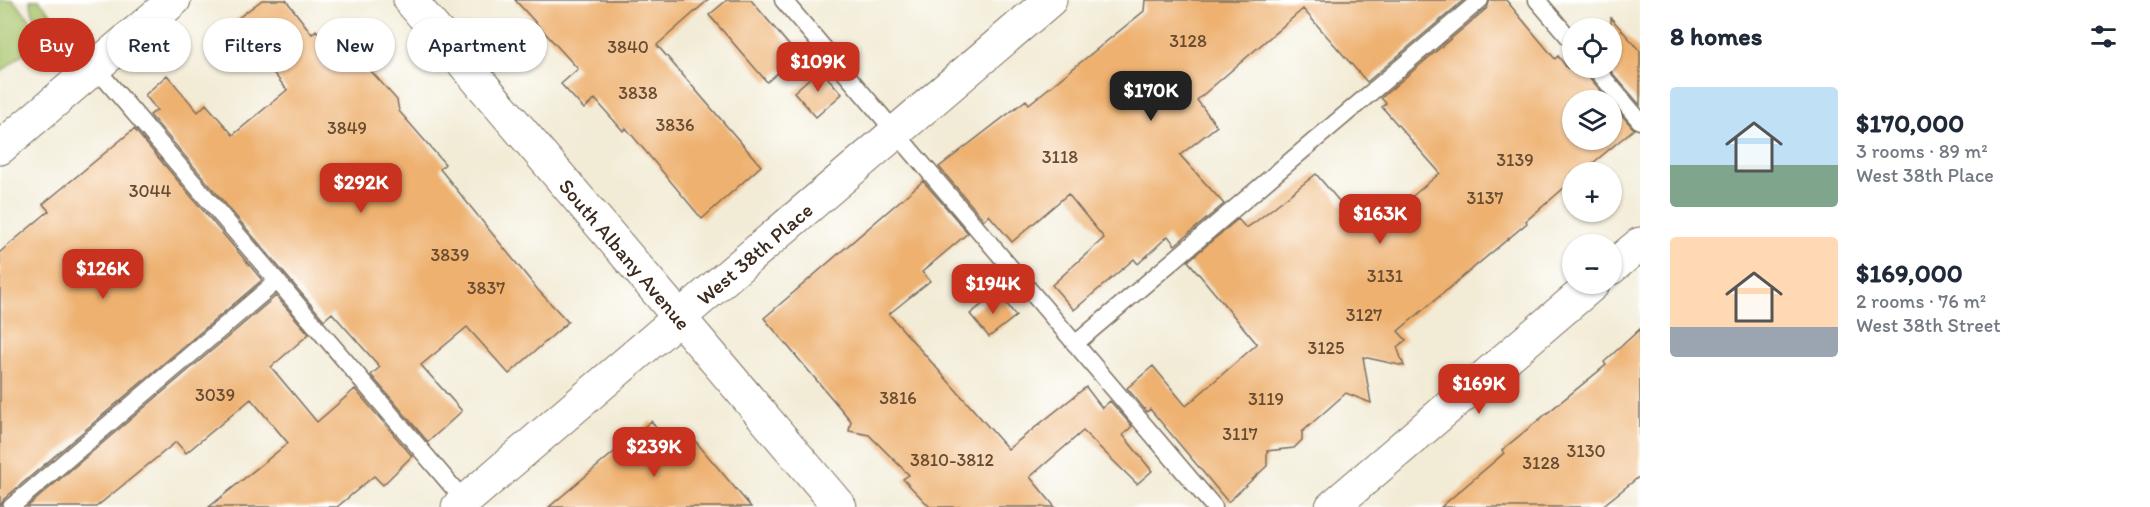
<!DOCTYPE html>
<html lang="en">
<head>
<meta charset="utf-8">
<style>
  body { margin:0; font-family:Itim,sans-serif; background:#f6f6f7; color:#1f2937; height:100vh; display:flex; flex-direction:column; font-size:22px; white-space:nowrap }
  * { box-sizing:border-box; margin:0 }
  p { font-size:20px; color:#747a83 }
  .icon { flex:none; width:33px; height:33px; fill:none; stroke:currentColor; stroke-width:2; stroke-linecap:round; stroke-linejoin:round }
  .map { position:relative; flex:1; overflow:hidden }
  .details { display:flex; flex-direction:column; background:#fff; width:510px }
  .details>* { flex:none }
  .guide { position:absolute; left:18px; top:18px; width:570px; height:54px; display:flex; gap:12px }
  .controls { position:absolute; left:1562px; top:18px; display:grid; gap:12px }
  .controls a { display:grid; place-items:center; width:60px; height:60px; border-radius:50%; background:#fff; box-shadow:0 2px 4px #0004; font-size:30px }
  .price { position:absolute; translate:-50% -51px; padding:0 14px; border-radius:12px; background:#c8321e; color:#fff; font-size:20px; line-height:39px; filter:drop-shadow(0 2px 3px #0008) }
  .price::after { content:''; position:absolute; left:50%; top:36px; width:18px; height:14px; margin-left:-9px; background:inherit; clip-path:polygon(0 0,100% 0,50% 100%) }
  .price.on { background:#222; color:#fff }
  ul { padding:0; list-style:none }
  li { display:flex; align-items:center; gap:18px; height:150px; padding:0 30px }
  li span { display:grid; place-items:center; flex:none; width:168px; height:120px; border-radius:6px; color:#555 }
  li>.icon { margin-inline-start:auto }
  span .icon { width:72px; height:72px; fill:#fffc; stroke-width:1 }
  li b { font-size:26px }
  h2 { display:flex; justify-content:space-between; align-items:center; height:72px; padding:0 30px; font-size:26px }
  .tag { padding:0 21px; border-radius:27px; background:#fff; box-shadow:0 2px 4px #0004; font-size:21px; line-height:54px }
  .tag.on { background:#c8321e; color:#fff }
  main { display:flex; flex:1; min-height:0 }
  .map>svg:first-child { display:block }
  .green { fill:#a8c46b; stroke:#727744; stroke-width:1.5 }
  .building { fill:#eeb170 }
  .lines { fill:none; stroke-linecap:round; stroke-linejoin:round }
  .service-casing { stroke:#7b6e5e; stroke-width:19 }
  .minor-casing { stroke:#7b6e5e; stroke-width:35 }
  .tertiary-casing { stroke:#7b6e5e; stroke-width:35 }
  .service { stroke:#fff; stroke-width:16 }
  .minor { stroke:#fff; stroke-width:33 }
  .tertiary { stroke:#fff; stroke-width:33 }
  .labels { text-anchor:middle; dominant-baseline:central; stroke-width:4.5; stroke-linejoin:round; paint-order:stroke }
  .number-label { font-size:18px; fill:#684c32 }
  .street-label { font-size:21px; fill:#3b2a1e; stroke:#fff }
</style>
</head>
<body>
<main>
<div class="map">
<svg width="1640" height="507" viewBox="0 0 1640 507">
  <rect width="100%" height="100%" fill="#fff"/>
  <filter id="ink" filterUnits="userSpaceOnUse"><feTurbulence type="fractalNoise" baseFrequency=".0167" numOctaves="2"/><feDisplacementMap in="SourceGraphic" scale="12" xChannelSelector="R" yChannelSelector="G"/><feConvolveMatrix kernelMatrix="1 2 1 2 8 2 1 2 1" color-interpolation-filters="sRGB"/></filter>
  <filter id="wash" filterUnits="userSpaceOnUse"><feTurbulence type="fractalNoise" baseFrequency=".008" numOctaves="4" result="noise"/><feDisplacementMap in="SourceGraphic" scale="24" xChannelSelector="R" yChannelSelector="G"/><feGaussianBlur stdDeviation="1.35" result="paint"/><feColorMatrix in="noise" values="0 0 0 0 0 0 0 0 0 0 0 0 0 0 0 0 0 1.4 0 .05"/><feComposite in="paint" operator="in"/></filter>
  <g filter="url(#wash)">
    <rect width="100%" height="100%" fill="#f2ebd5"/>
    <path class="green" d="M0 0H13L36 26 30 0H39L59 23 0 73Z"/>
    <g id="blocks">
      <path class="building" d="M262 0H286L312 34 316 30 334 52 345 42 397 100 399 111 445 164 440 169 538 290 568 322 509 374 467 327 421 365 462 411 428 442 371 375 380 367 332 313 324 320 150 115 157 110 145 95 167 75 198 112 206 104 233 135 287 90 233 22Z
        M515 0H708L657 45 761 166 702 219 626 128 623 131 595 99 584 109 561 84 578 69Z
        M727 0H751L798 56 767 82 709 15Z
        M1145 0H1464L1367 82 1303 9 1197 100 1217 126 1180 155 1224 204 1175 245 1168 236 1138 264 1134 259 1074 310 1052 285 1104 238 1068 194 1012 242 989 215 984 220 939 167 1026 100 1029 104 1144 11Z
        M1490 0H1506L1555 59 1558 56 1567 68H1585L1587 75 1609 100H1572V140H1611V103L1634 129 1582 172H1572V181L1526 221 1527 223 1398 331 1406 340 1397 347 1404 366 1363 357 1371 403 1346 393 1302 432V440L1294 448 1267 451V466L1228 502 1150 409 1147 412 1127 388 1153 366 1186 406 1257 344 1188 261 1238 219 1246 228 1254 223 1316 174 1364 230 1367 228 1370 232 1440 173 1382 107 1386 103 1381 98 1487 8Z
        M1611 18 1640 51V105L1608 68H1611Z
        M820 69 842 94 816 117 794 92Z
        M134 129 262 280 4 499 0 507V252L49 211 43 204Z
        M923 181 968 233 922 272 930 281 889 314 1008 449 1086 387 1102 408 1110 401 1132 426 1123 435 1152 471 1137 484 1083 431 1030 477 1055 507H930L903 479 909 475 869 435 849 431 851 421 764 318Z
        M998 292 1016 316 989 337 970 314Z
        M276 296 309 334 271 367 317 422 355 389 412 456 383 485 374 476 337 507H209L288 443 251 399 186 453 176 442 96 507H27Z
        M1640 329V476L1601 507H1441L1504 453 1502 450 1606 365 1604 362Z
        M651 421 675 450 691 436 751 507H549Z"/>
    </g>
  </g>
  <g filter="url(#ink)">
    <use href="#blocks" fill-opacity="0" stroke="#7b6e5e" stroke-width="1.5"/>
    <g class="lines">
      <g class="service-casing">
        <path id="service" d="M783 0 1214 507
          M1537 0 1572 41
          M95 67 468 505
          M1595 68 1640 121
          M1075 344 1480 0
          M11 507 277 281"/>
      </g>
      <g class="minor-casing">
        <g id="minor">
          <path id="s1" d="M410 0 840 507"/>
          <path d="M1611 268 1640 244"/>
          <path id="s2" d="M458 507 1050 0"/>
          <path d="M1332 507 1593 284"/>
        </g>
      </g>
      <g class="tertiary-casing">
        <path id="tertiary" d="M0 148 174 0"/>
      </g>
      <use href="#service" class="service"/>
      <use href="#minor" class="minor"/>
      <use href="#tertiary" class="tertiary"/>
    </g>
  </g>
  <g class="labels">
    <g class="number-label">
      <text x="1188" y="41">3128</text>
      <text x="628" y="47">3840</text>
      <text x="638" y="93">3838</text>
      <text x="675" y="125">3836</text>
      <text x="347" y="128">3849</text>
      <text x="1060" y="157">3118</text>
      <text x="1515" y="160">3139</text>
      <text x="150" y="191">3044</text>
      <text x="1485" y="198">3137</text>
      <text x="450" y="255">3839</text>
      <text x="1385" y="276">3131</text>
      <text x="486" y="288">3837</text>
      <text x="1364" y="315">3127</text>
      <text x="1326" y="348">3125</text>
      <text x="215" y="395">3039</text>
      <text x="898" y="398">3816</text>
      <text x="1266" y="399">3119</text>
      <text x="1240" y="434">3117</text>
      <text x="1586" y="451">3130</text>
      <text x="952" y="460">3810-3812</text>
      <text x="1541" y="463">3128</text>
    </g>
    <g class="street-label">
      <text stroke="none"><textPath href="#s1" startOffset="333">South Albany Avenue</textPath></text>
      <text stroke="none"><textPath href="#s2" startOffset="390">West 38th Place</textPath></text>
    </g>
  </g>
</svg>
<div class="controls">
<a><svg class="icon" aria-label="locate" viewBox="0 0 24 24"><circle cx="12" cy="12" r="6"/><path d="M12 2v4M12 18v4M2 12h4M18 12h4"/></svg></a>
<a><svg class="icon" aria-label="layers" viewBox="0 0 24 24"><path d="M12 4l9 5-9 5-9-5zM3 14l9 5 9-5"/></svg></a>
<a>+</a>
<a>−</a>
</div>
<b class="price" style="left:818px;top:93px">$109K</b>
<b class="price on" style="left:1151px;top:122px">$170K</b>
<b class="price" style="left:361px;top:214px">$292K</b>
<b class="price" style="left:1380px;top:245px">$163K</b>
<b class="price" style="left:103px;top:300px">$126K</b>
<b class="price" style="left:993px;top:315px">$194K</b>
<b class="price" style="left:1479px;top:415px">$169K</b>
<b class="price" style="left:654px;top:478px">$239K</b>
<div class="guide">
<a class="tag on">Buy</a>
<a class="tag">Rent</a>
<a class="tag">Filters</a>
<a class="tag">New</a>
<a class="tag">Apartment</a>
</div>
</div>
<section class="details">
<h2>8 homes<svg class="icon" aria-label="filters" viewBox="0 0 24 24"><path d="M4 7h16M4 17h16"/><circle cx="9" cy="7" r="2"/><circle cx="15" cy="17" r="2"/></svg></h2>
<ul>
<li><span style="background:linear-gradient(#bfe0f5 65%,#7fa58c 0)"><svg class="icon" aria-label="home" viewBox="0 0 24 24"><path d="M3 11l9-7 9 7M6 9v11h12V9"/></svg></span><div><b>$170,000</b><p>3 rooms · 89 m²</p><p>West 38th Place</p></div></li>
<li><span style="background:linear-gradient(#ffd9b3 75%,#9aa5b1 0)"><svg class="icon" aria-label="home" viewBox="0 0 24 24"><path d="M3 11l9-7 9 7M6 9v11h12V9"/></svg></span><div><b>$169,000</b><p>2 rooms · 76 m²</p><p>West 38th Street</p></div></li>
</ul>
</section>
</main>
</body>
</html>
